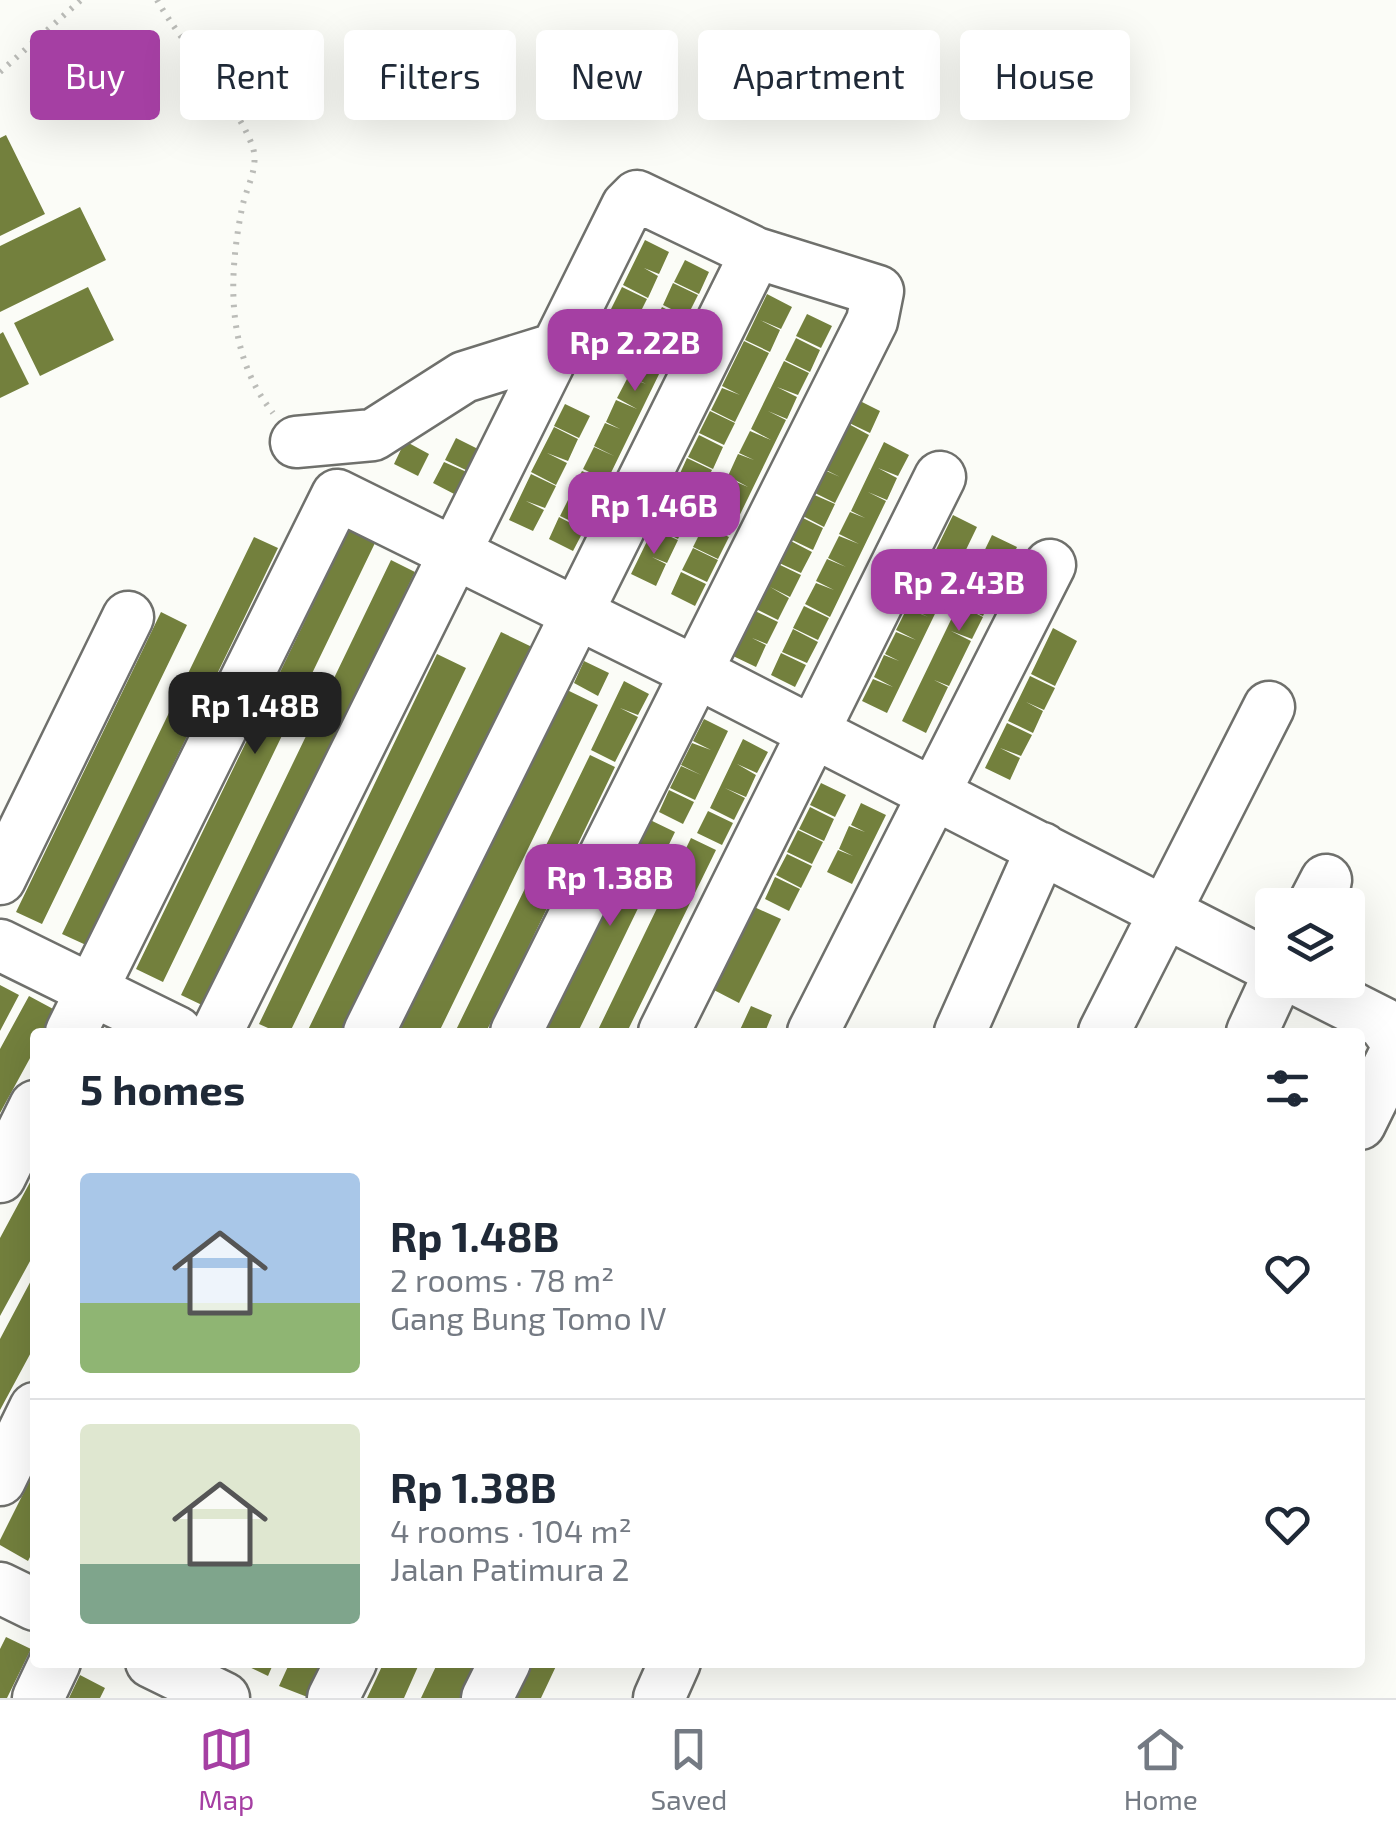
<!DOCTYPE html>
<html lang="en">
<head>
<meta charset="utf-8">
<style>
  body { margin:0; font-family:"Exo 2",sans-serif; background:#f2f2f3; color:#1f2937; height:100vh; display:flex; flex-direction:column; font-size:38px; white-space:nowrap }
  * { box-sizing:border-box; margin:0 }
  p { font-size:32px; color:#747a83 }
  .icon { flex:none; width:55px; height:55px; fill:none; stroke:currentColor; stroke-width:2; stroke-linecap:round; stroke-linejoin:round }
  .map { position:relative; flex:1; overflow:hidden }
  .sheet { position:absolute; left:30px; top:1028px; width:1335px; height:640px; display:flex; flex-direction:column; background:#fff; border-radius:10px; box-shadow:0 10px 40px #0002 }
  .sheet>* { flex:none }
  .hud { position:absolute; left:30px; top:30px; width:1338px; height:90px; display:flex; gap:20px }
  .tools { position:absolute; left:1255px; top:888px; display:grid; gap:20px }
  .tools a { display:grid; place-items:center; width:110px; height:110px; border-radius:10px; background:#fff; box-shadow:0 10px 40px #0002; font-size:50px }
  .price { position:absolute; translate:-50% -85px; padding:0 22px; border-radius:20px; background:#a53fa3; color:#fff; font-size:32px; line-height:65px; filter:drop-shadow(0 2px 5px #0008) }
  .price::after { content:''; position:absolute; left:50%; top:60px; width:30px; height:22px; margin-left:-15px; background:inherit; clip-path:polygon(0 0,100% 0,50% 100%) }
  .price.current { background:#222; color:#fff }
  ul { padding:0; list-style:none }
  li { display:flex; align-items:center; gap:30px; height:250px; padding:0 50px }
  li+li { border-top:2px solid #e0e1e3 }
  li span { display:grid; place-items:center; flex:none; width:280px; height:200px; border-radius:10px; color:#555 }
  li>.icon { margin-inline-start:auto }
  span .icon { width:120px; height:120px; fill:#fffc; stroke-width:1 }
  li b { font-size:42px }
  h2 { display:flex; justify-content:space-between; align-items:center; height:120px; padding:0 50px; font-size:42px }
  .tag { padding:0 35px; border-radius:10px; background:#fff; box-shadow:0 10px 40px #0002; font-size:35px; line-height:90px }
  .tag.current { background:#a53fa3; color:#fff }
  .menu { display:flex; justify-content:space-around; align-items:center; height:140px; border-top:2px solid #e0e1e3; background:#fff; font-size:28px; color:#747a83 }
  .menu a { display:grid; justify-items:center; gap:5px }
  .menu .current { color:#a53fa3 }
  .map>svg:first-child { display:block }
  .building { fill:#73803d }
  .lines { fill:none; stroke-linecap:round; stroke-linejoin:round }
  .minor-casing { stroke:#6f706c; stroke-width:55 }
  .path { stroke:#bbbcb8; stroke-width:6; stroke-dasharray:2.5 8; stroke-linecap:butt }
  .minor { stroke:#fff; stroke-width:50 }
</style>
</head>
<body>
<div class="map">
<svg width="1396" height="1698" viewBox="0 0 1396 1698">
  <rect width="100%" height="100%" fill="#fbfcf7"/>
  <path class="building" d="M6 135 45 214 0 236V138Z
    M80 207 106 260 0 312V246Z
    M645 240 669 252 659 274 644 268 658 276 648 298 623 285Z
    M685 260 709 272 699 294 674 282Z
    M673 283 698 295 687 317 663 305Z
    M88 287 114 340 40 376 14 323Z
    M622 287 647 299 636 321 611 309Z
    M767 294 792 307 781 329 760 320 780 330 770 352 745 340Z
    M662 307 686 319 676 341 661 335 675 342 665 364 649 358 663 366 607 481 583 469 594 447 614 456 594 446 605 423 620 429 606 422 616 400 637 409 617 398 628 377 646 384 628 375Z
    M807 314 832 326 821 348 796 336Z
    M3 332 29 384 0 398V334Z
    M796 338 820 350 810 372 785 360Z
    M744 341 769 353 735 422 711 410 722 388 740 395 722 386Z
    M784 361 809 373 798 395 777 387 797 397 787 419 768 411 786 420 730 535 705 523 716 501 734 509 716 500 727 478 748 487 728 476 738 454 754 460 739 453 750 431 771 440 751 429Z
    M856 399 880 411 870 433 845 421Z
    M565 404 590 416 579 438 554 426Z
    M710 411 735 423 724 445 699 433Z
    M845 422 869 435 835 503 811 491 822 469 840 477 822 468Z
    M554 427 578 439 568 461 547 453 567 463 556 485 531 472Z
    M699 435 723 447 713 469 688 457Z
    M456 438 480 450 470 472 445 460Z
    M405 441 429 454 418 476 394 464Z
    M884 442 909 455 898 476 878 468 897 478 887 500 868 492 886 501 830 617 805 604 816 583 834 590 816 581 827 559 846 567 828 558 839 536 859 544 839 534 850 512 865 518 851 511Z
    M687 458 712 470 701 492 677 480Z
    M444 462 469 473 458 496 433 483Z
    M582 471 607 482 596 505 571 492Z
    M531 474 556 486 545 508 526 501 544 510 533 531 509 520Z
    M676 482 701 494 690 516 671 508 689 517 678 539 654 527Z
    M810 493 835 504 824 527 799 514Z
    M571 494 595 506 585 528 560 516Z
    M953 515 977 527 887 713 862 701 873 679 893 687 874 677 884 655 899 661 885 654 896 632 916 640 896 630 907 608 928 617 908 607Z
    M799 516 823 528 813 550 788 538Z
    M559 517 584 530 573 551 549 539Z
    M704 525 729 537 718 559 693 547Z
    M653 529 678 540 667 563 652 557 666 564 656 586 631 574Z
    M349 530 375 543 163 982 136 969Z
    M992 535 1017 547 1007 569 986 560 1006 570 995 592 974 584 994 594 983 616 965 608 983 617 972 639 951 631 971 641 949 686 934 680 948 687 926 733 902 721Z
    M254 537 278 548 86 945 62 934Z
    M787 539 812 552 801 573 777 562Z
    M693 548 718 560 707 582 682 570Z
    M391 560 415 572 204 1006 181 995Z
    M776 563 801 575 790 597 770 587 789 598 778 620 754 608Z
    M681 572 706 584 695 606 671 594Z
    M804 606 829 618 818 640 793 628Z
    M753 610 778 622 767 644 752 638 766 645 756 667 731 655Z
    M161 612 187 625 42 924 16 912Z
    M1053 628 1077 641 1055 686 1031 674Z
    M793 629 818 642 807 663 782 652Z
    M501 632 532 647 345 1032H307Z
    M781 653 806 665 795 687 771 675Z
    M437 654 466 668 290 1032H277L259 1024Z
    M584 661 609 673 598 696 574 683Z
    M1030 676 1055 688 1044 710 1026 702 1043 711 1033 733 1008 721Z
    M624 681 649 694 638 715 620 708 638 717 615 762 591 750Z
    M565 689 598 705 439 1032H399Z
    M704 719 728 731 695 800 670 788 681 766 701 775 681 765 692 743 711 750 693 741Z
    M1007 723 1032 735 1021 756 1000 748 1020 758 1010 780 985 768Z
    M743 739 768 752 757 773 737 764 756 775 746 797 725 788 745 798 734 820 710 808Z
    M590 755 615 767 523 958 486 1032H455Z
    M821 783 846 795 835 817 810 805Z
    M669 790 694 802 683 824 659 812Z
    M861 803 886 815 852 884 827 872 838 850 853 856 839 849 849 826 865 832 851 825Z
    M810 807 834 819 824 841 799 829Z
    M708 811 733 823 722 845 697 833Z
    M646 818 675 832 578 1032H542Z
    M798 830 823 842 812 864 787 852Z
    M691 838 716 850 627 1032H597Z
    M787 854 812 866 801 888 776 875Z
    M775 877 800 889 789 911 765 899Z
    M752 906 781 919 739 1003 712 989Z
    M0 985 19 995 0 1031Z
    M29 996 55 1010 44 1032H35V1049L0 1113V1049Z
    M751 1006 772 1015 765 1032H739Z
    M35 1173V1252L0 1316V1238Z
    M35 1273V1345L0 1410V1339Z
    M35 1470V1547L28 1561 0 1545V1540Z
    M6 1637 31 1649 7 1698H0V1649Z
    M239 1662H274L268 1676Z
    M290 1662H327L310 1698 279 1686Z
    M384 1662H420L404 1698H367Z
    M438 1662H478L462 1698H421Z
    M530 1662H558L541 1698H513Z
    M80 1675 105 1688 100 1698H69Z"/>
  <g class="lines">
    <g class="minor-casing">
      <path id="minor" d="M296 442 373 435 464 377 557 348
        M0 879 128 617
        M1313 905 1326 880
        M0 945 177 1032
        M1298 980 1383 1023 1396 1041
        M71 1032 337 495 696 672 1272 967
        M217 1032 627 206 637 196 756 253 878 291 872 321 516 1032
        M369 1032 756 253
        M664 1032 940 477
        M813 1032 1050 565
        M960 1032 1042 848
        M1104 1032 1269 707
        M1252 1032 1276 980
        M1360 1124 1396 1051
        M0 1177 35 1106
        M0 1480 35 1408
        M0 1588 35 1605
        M151 1662 224 1698
        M38 1698 55 1662
        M333 1698 351 1662
        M487 1698 505 1662
        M659 1698 675 1662"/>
    </g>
    <path class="path" d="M157 0C181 43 240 107 253 148 259 168 246 188 242 208 228 278 226 354 273 413
      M0 72 81 0"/>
    <use href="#minor" class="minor"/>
  </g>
</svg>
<div class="tools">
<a><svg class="icon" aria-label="layers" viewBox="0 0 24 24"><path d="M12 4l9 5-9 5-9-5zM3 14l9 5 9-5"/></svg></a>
</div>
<b class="price" style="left:635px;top:394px">Rp 2.22B</b>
<b class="price" style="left:654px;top:557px">Rp 1.46B</b>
<b class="price" style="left:959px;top:634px">Rp 2.43B</b>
<b class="price current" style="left:255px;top:757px">Rp 1.48B</b>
<b class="price" style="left:610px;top:929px">Rp 1.38B</b>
<div class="hud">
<a class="tag current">Buy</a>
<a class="tag">Rent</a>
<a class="tag">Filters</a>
<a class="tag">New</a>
<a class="tag">Apartment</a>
<a class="tag">House</a>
</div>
<section class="sheet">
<h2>5 homes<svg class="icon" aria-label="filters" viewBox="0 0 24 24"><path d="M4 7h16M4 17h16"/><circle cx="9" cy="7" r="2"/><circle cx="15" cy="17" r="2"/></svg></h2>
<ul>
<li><span style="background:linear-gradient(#a9c7e8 65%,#8fb573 0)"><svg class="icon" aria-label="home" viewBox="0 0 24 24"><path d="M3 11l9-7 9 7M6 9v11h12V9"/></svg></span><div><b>Rp 1.48B</b><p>2 rooms · 78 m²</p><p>Gang Bung Tomo IV</p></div><svg class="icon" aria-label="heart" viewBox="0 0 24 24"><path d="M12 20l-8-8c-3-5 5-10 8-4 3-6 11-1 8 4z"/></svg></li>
<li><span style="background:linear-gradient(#dfe7d0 70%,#7fa58c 0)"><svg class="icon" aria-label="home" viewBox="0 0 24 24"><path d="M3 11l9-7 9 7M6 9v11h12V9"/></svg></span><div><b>Rp 1.38B</b><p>4 rooms · 104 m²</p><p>Jalan Patimura 2</p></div><svg class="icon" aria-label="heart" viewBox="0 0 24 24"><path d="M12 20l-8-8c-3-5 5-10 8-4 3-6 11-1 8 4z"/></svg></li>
</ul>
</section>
</div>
<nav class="menu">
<a class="current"><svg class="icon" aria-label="map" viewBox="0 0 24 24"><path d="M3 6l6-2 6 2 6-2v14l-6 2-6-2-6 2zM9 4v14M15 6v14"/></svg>Map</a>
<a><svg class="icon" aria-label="saved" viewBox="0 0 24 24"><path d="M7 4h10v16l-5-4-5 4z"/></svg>Saved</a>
<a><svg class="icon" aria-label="home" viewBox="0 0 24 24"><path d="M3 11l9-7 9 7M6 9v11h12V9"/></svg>Home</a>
</nav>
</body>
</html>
